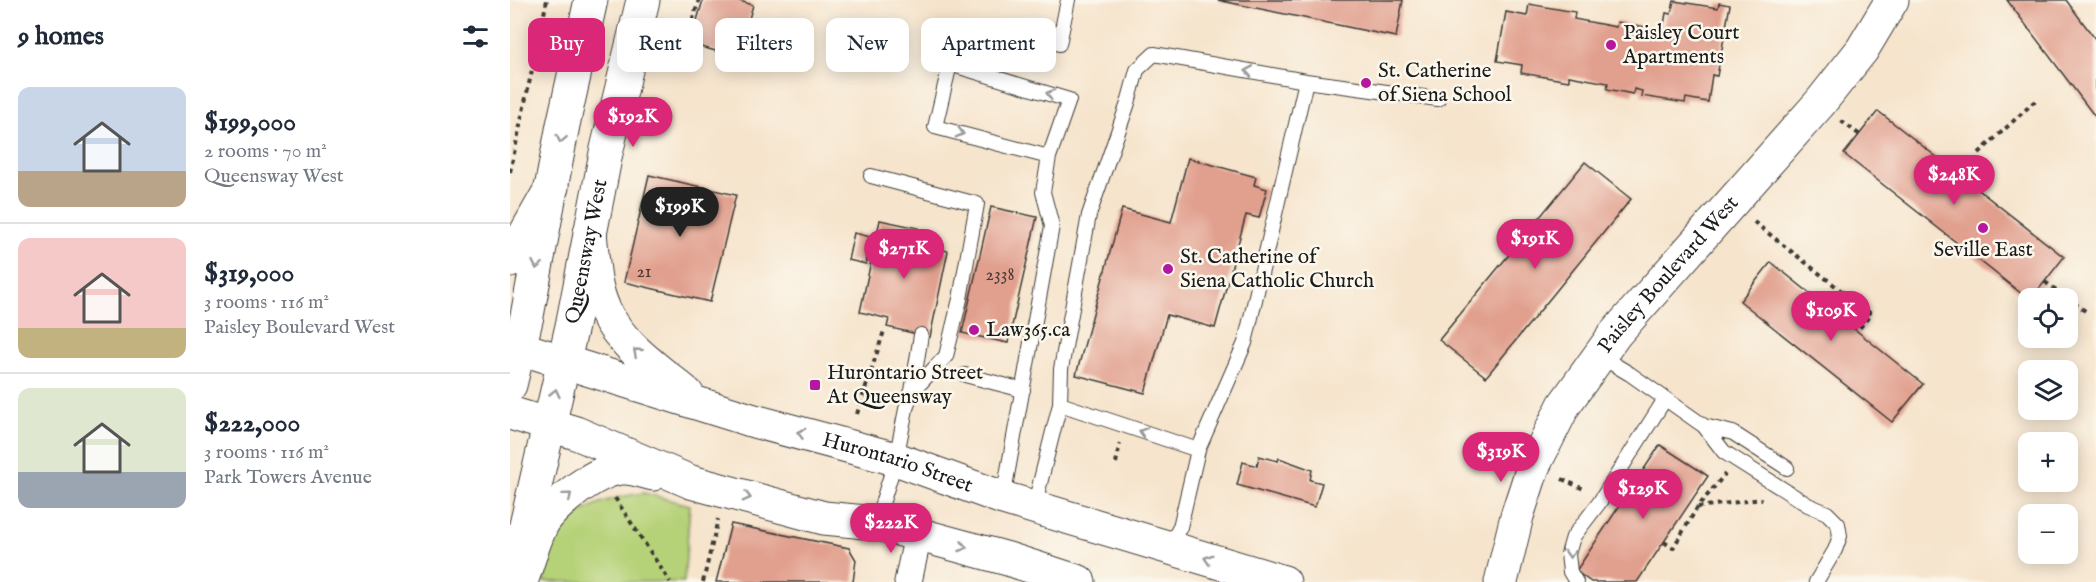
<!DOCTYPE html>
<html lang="en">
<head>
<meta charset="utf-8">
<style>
  body { margin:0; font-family:"IM FELL English",serif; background:#f6f6f7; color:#1f2937; height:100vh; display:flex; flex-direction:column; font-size:22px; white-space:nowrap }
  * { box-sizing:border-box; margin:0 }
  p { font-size:20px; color:#747a83 }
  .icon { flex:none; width:33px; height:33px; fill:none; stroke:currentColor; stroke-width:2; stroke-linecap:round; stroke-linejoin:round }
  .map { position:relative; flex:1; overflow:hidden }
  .sheet { display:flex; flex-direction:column; background:#fff; width:510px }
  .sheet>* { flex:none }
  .guide { position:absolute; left:18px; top:18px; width:570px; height:54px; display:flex; gap:12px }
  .fabs { position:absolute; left:1508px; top:288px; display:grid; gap:12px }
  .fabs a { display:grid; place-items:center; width:60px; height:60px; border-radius:12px; background:#fff; box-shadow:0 3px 15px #0003; font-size:30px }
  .price { position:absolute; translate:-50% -51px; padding:0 14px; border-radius:21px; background:#db2777; color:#fff; font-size:20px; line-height:39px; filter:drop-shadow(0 2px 3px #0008) }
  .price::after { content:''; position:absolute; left:50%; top:36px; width:18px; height:14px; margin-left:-9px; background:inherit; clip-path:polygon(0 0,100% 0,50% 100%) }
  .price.current { background:#222; color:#fff }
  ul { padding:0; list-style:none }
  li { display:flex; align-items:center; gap:18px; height:150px; padding:0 18px }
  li+li { border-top:2px solid #e0e1e3 }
  li span { display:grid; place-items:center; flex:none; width:168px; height:120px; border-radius:12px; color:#555 }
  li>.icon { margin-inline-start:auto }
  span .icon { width:72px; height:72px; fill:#fffc; stroke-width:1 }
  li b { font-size:26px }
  h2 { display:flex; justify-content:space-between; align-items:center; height:72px; padding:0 18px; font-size:26px }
  .tag { padding:0 21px; border-radius:12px; background:#fff; box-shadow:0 3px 15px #0003; font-size:21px; line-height:54px }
  .tag.current { background:#db2777; color:#fff }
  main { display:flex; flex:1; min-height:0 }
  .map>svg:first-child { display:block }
  .green { fill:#b6d278; stroke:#69774a; stroke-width:1.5 }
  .building { fill:#e19f8d }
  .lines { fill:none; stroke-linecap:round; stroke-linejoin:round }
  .lane-casing { stroke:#3d3a36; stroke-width:16 }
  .street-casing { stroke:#3d3a36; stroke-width:29 }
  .secondary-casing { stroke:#3d3a36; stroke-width:35 }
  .primary-casing { stroke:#3d3a36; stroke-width:35 }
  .path { stroke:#3d3a36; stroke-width:4; stroke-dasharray:4.5 4.5; stroke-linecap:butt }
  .lane { stroke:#fff; stroke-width:14 }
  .street { stroke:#fff; stroke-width:27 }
  .secondary { stroke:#fff; stroke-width:33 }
  .primary { stroke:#fff; stroke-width:33 }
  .oneway { stroke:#999 }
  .poi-dot { fill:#b5179e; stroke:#fbf7ec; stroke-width:2 }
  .labels { text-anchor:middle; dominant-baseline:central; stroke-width:5; stroke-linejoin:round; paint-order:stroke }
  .number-label { font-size:18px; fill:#4d3d38 }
  .poi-label { font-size:21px; fill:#1c1c1c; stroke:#fbf7ec; text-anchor:start }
  .street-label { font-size:21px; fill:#1c1c1c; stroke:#fbf7ec }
</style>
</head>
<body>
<main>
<section class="sheet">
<h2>9 homes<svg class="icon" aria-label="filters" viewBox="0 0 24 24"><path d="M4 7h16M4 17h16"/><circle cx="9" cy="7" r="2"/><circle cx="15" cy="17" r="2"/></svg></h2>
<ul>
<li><span style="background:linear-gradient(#c9d6e8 70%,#b9a48a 0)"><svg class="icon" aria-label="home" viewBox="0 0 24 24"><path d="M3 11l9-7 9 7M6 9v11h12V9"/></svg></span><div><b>$199,000</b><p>2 rooms · 70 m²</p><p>Queensway West</p></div></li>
<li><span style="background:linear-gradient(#f6c9c9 75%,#c2b280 0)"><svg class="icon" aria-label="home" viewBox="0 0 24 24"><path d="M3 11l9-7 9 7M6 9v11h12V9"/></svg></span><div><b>$319,000</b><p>3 rooms · 116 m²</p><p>Paisley Boulevard West</p></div></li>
<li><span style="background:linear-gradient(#dfe7d0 70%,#9aa5b1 0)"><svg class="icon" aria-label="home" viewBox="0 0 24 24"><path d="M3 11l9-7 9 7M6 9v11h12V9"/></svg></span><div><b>$222,000</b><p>3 rooms · 116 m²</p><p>Park Towers Avenue</p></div></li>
</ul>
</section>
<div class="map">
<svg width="1586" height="582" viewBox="0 0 1586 582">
  <rect width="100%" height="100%" fill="#fbf7ec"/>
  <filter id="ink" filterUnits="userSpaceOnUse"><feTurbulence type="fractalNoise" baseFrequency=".0167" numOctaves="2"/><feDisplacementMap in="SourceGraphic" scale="12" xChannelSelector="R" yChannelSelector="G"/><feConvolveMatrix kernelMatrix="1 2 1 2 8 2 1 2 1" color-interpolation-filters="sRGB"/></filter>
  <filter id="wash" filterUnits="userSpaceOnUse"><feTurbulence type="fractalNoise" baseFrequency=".008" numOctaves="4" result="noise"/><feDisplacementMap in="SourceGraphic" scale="24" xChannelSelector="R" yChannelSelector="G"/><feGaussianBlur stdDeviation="1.35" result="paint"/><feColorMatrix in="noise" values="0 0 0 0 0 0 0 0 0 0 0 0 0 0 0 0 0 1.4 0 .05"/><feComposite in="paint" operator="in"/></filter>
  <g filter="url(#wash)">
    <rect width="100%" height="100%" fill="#f6e4cc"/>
    <path class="green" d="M134 493 180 505 174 582H33C37 569 39 554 45 542 60 508 100 497 134 493Z"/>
    <g id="blocks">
      <path class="building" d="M193 0H226L243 5 228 57 180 44Z
        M707 0H893L886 37Z
        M1497 0H1556L1586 40V118Z
        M1164 1 1208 8 1209 3 1220 5 1207 76 1202 75 1198 102 1176 98 1175 103 1131 96 1132 91 1124 89 1123 94 1097 89 1098 83 1059 76V81L1011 73 1012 65 987 61 996 12 1017 16 1019 4 1065 12 1064 19 1106 27 1107 22 1153 30 1156 13 1161 14Z
        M1368 111 1554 257 1522 298H1517L1334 154Z
        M678 158 746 177 744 185 757 189 749 218 736 215 705 328 657 315 635 393 566 375 612 209 661 222Z
        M1075 162 1121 199 976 377 929 340Z
        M139 175 226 195 200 302 114 282Z
        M481 207 527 217 498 343 452 333Z
        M370 220 408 228 405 244 438 251 420 337 377 327 379 319 350 312Z
        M344 233 361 237 356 264 338 260Z
        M1261 262 1413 384 1382 422 1230 301Z
        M1150 445 1198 476 1127 582H1081L1066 571Z
        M749 456 768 461 769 458 802 470 800 480 812 483 805 507 727 485 733 462 747 466Z
        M221 524 339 548 346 560 343 582H206Z"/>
    </g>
  </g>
  <g filter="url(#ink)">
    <use href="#blocks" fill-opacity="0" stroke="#3d3a36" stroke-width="1.5"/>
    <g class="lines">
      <g class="lane-casing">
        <path id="lane" d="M549 44 558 0
          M361 176 467 204 450 299 436 356 401 393 396 409 386 459 366 523
          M1088 355 1120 374 1194 426 1214 452 1298 505 1317 513 1328 524 1330 536 1325 550 1306 582
          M455 375 513 390
          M402 391 411 335
          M550 404 688 450
          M1194 426 1223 433 1277 468
          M493 498 542 226 533 192 539 157 559 100 440 64 425 127 539 157
          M524 507 550 404 551 369 579 215 618 103 627 70 644 54 796 81 928 99
          M659 547 670 527 688 450 735 343 796 81
          M1066 582 1060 572 1058 554 1063 537 1089 503 1155 399"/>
      </g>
      <g class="street-casing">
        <path id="street" d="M398 582 408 535"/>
      </g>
      <g class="secondary-casing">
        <g id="secondary">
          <path d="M0 385 17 316 53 125 81 0"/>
          <path id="s1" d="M8 560 62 326 96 153 133 0"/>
          <path id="s2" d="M991 582 1007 516 1023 467 1054 405 1105 334 1310 103 1352 50 1382 0"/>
        </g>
      </g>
      <g class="primary-casing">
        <g id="primary">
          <path d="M80 233C83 258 83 286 94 309 110 345 148 369 177 394"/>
          <path d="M0 261 42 187"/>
          <path id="s3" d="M0 345 244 421 386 459 493 498 774 582"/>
          <path d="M0 413 66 433 181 482 314 518 366 523 498 559 569 582"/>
          <path d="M11 582C18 563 23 542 32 524 43 504 91 466 115 468 124 468 134 472 143 474"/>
        </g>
      </g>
      <path class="path" d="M148 62 183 19 189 0
        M1331 121 1350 135
        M1469 153 1525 101
        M0 172 37 0
        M1244 222 1361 314 1347 331
        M1535 282 1578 313
        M347 414 374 331
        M606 463 610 443
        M1052 479 1076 490
        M105 498 160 582
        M1188 507 1252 499
        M1154 542 1163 548 1187 508 1215 474
        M193 582 208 519"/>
      <use href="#lane" class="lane"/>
      <use href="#street" class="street"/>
      <use href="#secondary" class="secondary"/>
      <use href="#primary" class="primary"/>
    </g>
    <defs><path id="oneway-chevron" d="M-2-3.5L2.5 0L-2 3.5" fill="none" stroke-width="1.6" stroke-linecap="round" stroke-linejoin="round" transform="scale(1.5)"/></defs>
    <g class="oneway">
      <use href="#oneway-chevron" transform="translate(739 71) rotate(-170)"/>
      <use href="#oneway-chevron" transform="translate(540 94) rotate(-163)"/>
      <use href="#oneway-chevron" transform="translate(450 133) rotate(15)"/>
      <use href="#oneway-chevron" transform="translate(51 139) rotate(101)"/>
      <use href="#oneway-chevron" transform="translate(27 265) rotate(101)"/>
      <use href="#oneway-chevron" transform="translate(127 352) rotate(-139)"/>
      <use href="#oneway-chevron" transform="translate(45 393) rotate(-77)"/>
      <use href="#oneway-chevron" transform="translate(633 432) rotate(-162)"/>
      <use href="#oneway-chevron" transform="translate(291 433) rotate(-165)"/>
      <use href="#oneway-chevron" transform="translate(58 496) rotate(-40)"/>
      <use href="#oneway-chevron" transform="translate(237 497) rotate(15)"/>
      <use href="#oneway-chevron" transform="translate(453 547) rotate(15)"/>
      <use href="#oneway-chevron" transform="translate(1060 554) rotate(93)"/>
      <use href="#oneway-chevron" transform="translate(698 559) rotate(-163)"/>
    </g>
  </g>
  <g class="poi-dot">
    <circle cx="1101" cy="45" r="6"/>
    <circle cx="856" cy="83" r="6"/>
    <circle cx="1473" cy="228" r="6"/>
    <circle cx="658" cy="269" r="6"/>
    <circle cx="464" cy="330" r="6"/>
    <rect x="299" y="379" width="12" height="12" rx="3"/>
  </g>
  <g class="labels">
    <g class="number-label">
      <text x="134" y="272">21</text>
      <text x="490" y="275">2338</text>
    </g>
    <g class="poi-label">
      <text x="1113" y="33">Paisley Court<tspan x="1113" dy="24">Apartments</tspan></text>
      <text x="868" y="71">St. Catherine<tspan x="868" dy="24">of Siena School</tspan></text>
      <text x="1473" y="250" text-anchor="middle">Seville East</text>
      <text x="670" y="257">St. Catherine of<tspan x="670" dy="24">Siena Catholic Church</tspan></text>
      <text x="476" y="330">Law365.ca</text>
      <text x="317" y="373">Hurontario Street<tspan x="317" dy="24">At Queensway</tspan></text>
    </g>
    <g class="street-label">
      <text stroke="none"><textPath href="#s1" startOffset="316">Queensway West</textPath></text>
      <text stroke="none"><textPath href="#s2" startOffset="356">Paisley Boulevard West</textPath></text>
      <text stroke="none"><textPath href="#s3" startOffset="405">Hurontario Street</textPath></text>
    </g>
  </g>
</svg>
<div class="fabs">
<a><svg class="icon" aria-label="locate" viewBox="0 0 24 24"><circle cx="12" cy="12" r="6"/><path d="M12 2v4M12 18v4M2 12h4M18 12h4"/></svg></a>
<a><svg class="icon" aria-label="layers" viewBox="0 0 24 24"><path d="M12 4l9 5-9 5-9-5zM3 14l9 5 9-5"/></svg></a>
<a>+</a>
<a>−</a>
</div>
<b class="price" style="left:123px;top:148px">$192K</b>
<b class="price" style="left:1444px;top:206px">$248K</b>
<b class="price current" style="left:170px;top:238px">$199K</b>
<b class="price" style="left:1025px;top:270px">$191K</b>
<b class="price" style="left:394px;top:280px">$271K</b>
<b class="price" style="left:1321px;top:342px">$109K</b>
<b class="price" style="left:991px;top:483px">$319K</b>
<b class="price" style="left:1133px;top:520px">$129K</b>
<b class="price" style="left:381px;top:554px">$222K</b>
<div class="guide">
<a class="tag current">Buy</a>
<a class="tag">Rent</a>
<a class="tag">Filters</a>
<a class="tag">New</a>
<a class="tag">Apartment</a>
</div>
</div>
</main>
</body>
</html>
